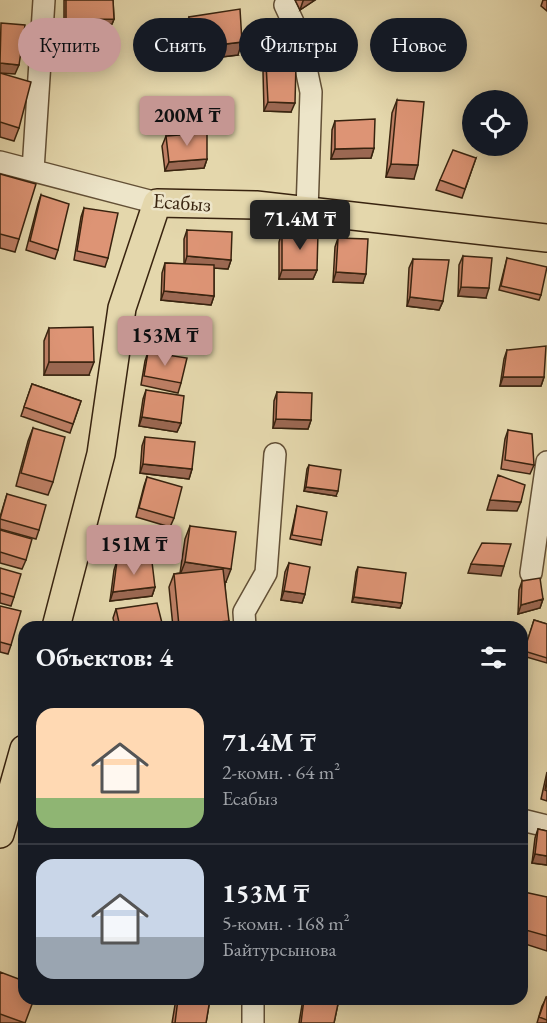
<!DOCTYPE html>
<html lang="ru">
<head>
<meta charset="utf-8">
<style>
  body { margin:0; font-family:"EB Garamond",serif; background:#242831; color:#f1f3f6; height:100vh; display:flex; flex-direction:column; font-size:22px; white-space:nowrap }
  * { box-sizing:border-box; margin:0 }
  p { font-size:20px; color:#9ea1a6 }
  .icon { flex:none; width:33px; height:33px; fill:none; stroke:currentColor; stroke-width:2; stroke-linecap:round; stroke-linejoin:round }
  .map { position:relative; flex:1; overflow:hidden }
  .sheet { position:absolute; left:18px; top:621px; width:510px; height:384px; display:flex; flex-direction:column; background:#171b24; border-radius:18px; box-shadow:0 3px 15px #0003 }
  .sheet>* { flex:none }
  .hud { position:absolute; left:18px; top:18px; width:512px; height:54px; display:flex; gap:12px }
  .tools { position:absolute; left:462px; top:90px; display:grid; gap:12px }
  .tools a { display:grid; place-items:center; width:66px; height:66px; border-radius:50%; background:#171b24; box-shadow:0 3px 15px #0003; font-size:30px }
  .price { position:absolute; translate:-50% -51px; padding:0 14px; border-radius:6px; background:#c59692; color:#111; font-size:20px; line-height:39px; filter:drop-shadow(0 2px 3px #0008) }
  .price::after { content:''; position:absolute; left:50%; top:36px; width:18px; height:14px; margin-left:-9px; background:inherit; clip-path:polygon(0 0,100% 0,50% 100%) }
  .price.selected { background:#222; color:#fff }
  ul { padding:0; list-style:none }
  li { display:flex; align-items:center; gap:18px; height:150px; padding:0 18px }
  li+li { border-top:2px solid #363941 }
  li span { display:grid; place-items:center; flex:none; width:168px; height:120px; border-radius:18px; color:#555 }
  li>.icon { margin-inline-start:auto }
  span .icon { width:72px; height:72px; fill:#fffc; stroke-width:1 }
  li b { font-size:26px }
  h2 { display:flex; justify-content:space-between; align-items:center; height:72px; padding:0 18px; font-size:26px }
  .tag { padding:0 21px; border-radius:27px; background:#171b24; box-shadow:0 3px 15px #0003; font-size:21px; line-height:54px }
  .tag.selected { background:#c59692; color:#111 }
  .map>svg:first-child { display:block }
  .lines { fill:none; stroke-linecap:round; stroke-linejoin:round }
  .minor-casing { stroke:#635036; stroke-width:24 }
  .major-casing { stroke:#38230f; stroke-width:30 }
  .minor { stroke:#ede5c9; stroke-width:21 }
  .major { stroke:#e4d7ac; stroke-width:27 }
  .wall { fill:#be7f65; stroke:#38230f; stroke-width:1.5 }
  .shaded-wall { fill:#9b6852; stroke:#38230f; stroke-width:1.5 }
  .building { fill:#dd9475; stroke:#38230f; stroke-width:1.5 }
  .labels { text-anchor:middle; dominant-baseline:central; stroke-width:5; stroke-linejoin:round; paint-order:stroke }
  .street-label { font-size:21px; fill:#38230f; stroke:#ede5c9 }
</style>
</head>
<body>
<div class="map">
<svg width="547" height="1023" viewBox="0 0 547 1023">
  <rect width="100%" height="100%" fill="#e4d7ac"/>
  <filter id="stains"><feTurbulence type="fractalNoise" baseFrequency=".00333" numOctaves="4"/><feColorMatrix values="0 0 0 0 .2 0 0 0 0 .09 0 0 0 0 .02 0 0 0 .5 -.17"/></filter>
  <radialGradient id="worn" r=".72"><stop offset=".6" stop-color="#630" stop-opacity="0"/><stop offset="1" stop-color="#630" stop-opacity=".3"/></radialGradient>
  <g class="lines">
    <g class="minor-casing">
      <path id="minor" d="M285 5 299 35 311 92 307 211
        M0 162 157 203
        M33 170 44 0
        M531 573 547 462
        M245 627 244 612 266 573 275 454
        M522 820 547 826
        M253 1023V999"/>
    </g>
    <g class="major-casing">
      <path id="major" d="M56 627 101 454 122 308 157 203 256 205 547 238
        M0 834 24 749"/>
    </g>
    <use href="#minor" class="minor"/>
    <use href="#major" class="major"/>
  </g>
  <path class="wall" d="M64 0H113L114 19 112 24 64 25Z
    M295 0H315L300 10Z
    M543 0H547V11L541 6Z
    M189 17 238 55 188 61 184 30Z
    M266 63 291 112 264 111 263 72Z
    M0 73 19 128 14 141 0 137Z
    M397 100 414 179 386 177 392 113Z
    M335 121 374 148 371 158 331 159 332 130Z
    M166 136 207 159 204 168 165 171 162 146Z
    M476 158 462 198 436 190 440 180Z
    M0 175 19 239 15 252 0 248Z
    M41 195 58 250 55 259 26 250 38 204Z
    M84 208 108 258 105 267 74 260 81 217Z
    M187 230 231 260 228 269 214 268V296L211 305 161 300 162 273 165 263 184 264V239Z
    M282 232 317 270 313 279H279V242Z
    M338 238 363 283 333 282 335 247Z
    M463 256 486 298 458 296 459 265Z
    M507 258 541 295 539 300 499 290Z
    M413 259 443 301 439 310 407 306 409 268Z
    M49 328 89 375H44V341Z
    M507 350 544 377 541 386H500L504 359Z
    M148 352 181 383 178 393 141 385 145 361Z
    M32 384 81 401 70 433 21 416Z
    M146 390 181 423 177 432 139 426 143 399Z
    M277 392 311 420 308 429 273 428 274 401Z
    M33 428 53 482 48 495 16 486 28 441Z
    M508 430 534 465 530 474 501 469 505 439Z
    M145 437 192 469 189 479 140 473 142 446Z
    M309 465 336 496 304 491 307 469Z
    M147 477 174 518 170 527 136 517 144 486Z
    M7 494 39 530 36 539 0 529V517Z
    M297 506 322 540 321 545 290 539Z
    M190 526 226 582H225L227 627H173L169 587 174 574 180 573 185 539Z
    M0 530 26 560 22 569 0 563Z
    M117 561 155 587 152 596 110 601 114 570Z
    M289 563 305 594 302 603 281 600 285 572Z
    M358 567 402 603 400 608 352 602 356 572Z
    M0 568 14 597 11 606 0 603Z
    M522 581 543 599 540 608 518 614 519 590Z
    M0 606 11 645 8 654 0 652Z
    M116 609 163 627H115L113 618Z
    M534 620 547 624V663L523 656Z
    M547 772V801L541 799Z
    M538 829 547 831V865L532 863 535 838Z
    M522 897H547V951L522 943Z
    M0 972 25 1023H0Z
    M547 997V1023H537L542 1006Z
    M177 999H210L206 1023H172L175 1005Z
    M303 999H339L334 1023H299Z"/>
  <path class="shaded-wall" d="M304 0H315L300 10 303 1Z
    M114 19 112 24 64 25 66 20Z
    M242 42 238 55 188 61 193 48Z
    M0 63 19 65 15 74 0 73Z
    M268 102 295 103 291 112 264 111Z
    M374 148 371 158 331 159 335 149Z
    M207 159 204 168 165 171 169 162Z
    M391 164 418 165 414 179 386 177Z
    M187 256 231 260 228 269 184 266Z
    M282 270H317L313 279H279Z
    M336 272 366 274 363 283 333 282Z
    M461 287 489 288 486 298 458 296Z
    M164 291 214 296 211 305 161 300Z
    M410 297 443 301 439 310 407 306Z
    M49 362H94L89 375H44Z
    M503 377H544L541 386H500Z
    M142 417 181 423 177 432 139 426Z
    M276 419 311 420 308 429 273 428Z
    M143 464 192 469 189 479 140 473Z
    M306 487 338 491 336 496 304 491Z
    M490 500 521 502 517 511 487 510Z
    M185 562 231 569 226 582 180 575Z
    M471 564 504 566 501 576 468 573Z
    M155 587 152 596 110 601 113 592Z
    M284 591 305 594 302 603 281 600Z
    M354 597 402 603 400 608 352 602Z
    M543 599 540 608 518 614 521 605Z
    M229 621 227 627H179V626Z
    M535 854 547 856V865L532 863Z"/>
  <path class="building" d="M66 0H113L114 19 66 20Z
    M240 9 242 42 193 48 189 17Z
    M1 23 25 25 19 65 0 63Z
    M266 63H296L295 103 268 102Z
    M0 73 31 82 19 128 0 122Z
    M397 100 424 102 418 165 391 164Z
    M375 119 374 148 335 149V121Z
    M207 133V159L169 162 166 136Z
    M453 150 476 158 465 189 440 180Z
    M0 174 36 184 19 239 0 234Z
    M41 195 69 204 58 250 30 241Z
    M84 208 118 213 108 258 77 251Z
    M187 230 232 232 231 260 187 256Z
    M282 232H318L317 270H282Z
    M338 238 368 239 366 274 336 272Z
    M463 256 492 258 489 288 461 287Z
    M507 258 547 267 541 295 501 286Z
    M413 259 449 260 443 301 410 297Z
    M165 263 214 265V296L164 291Z
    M93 327 94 362H49V328Z
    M546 346 544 377H503L507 350Z
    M148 352 187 358 181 383 144 376Z
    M32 384 81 401 73 424 24 407Z
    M146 390 184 396 181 423 142 417Z
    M277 392 312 393 311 420 276 419Z
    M33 428 65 437 53 482 21 473Z
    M508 430 532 434 534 465 505 460Z
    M145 437 195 442 192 469 143 464Z
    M309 465 341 470 338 491 306 487Z
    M498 475 525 485 521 502 490 500Z
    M147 477 182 487 174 518 139 508Z
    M7 494 46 505 39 530 0 519Z
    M297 506 327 512 322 540 292 535Z
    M190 526 236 532 231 569 185 562Z
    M0 530 32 539 26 560 0 552Z
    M482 543 511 544 504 566 471 564Z
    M117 561 152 562 155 587 113 592Z
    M289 563 310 567 305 594 284 591Z
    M358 567 406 573 402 603 354 597Z
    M0 568 21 574 14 597 0 593Z
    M223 569 229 621 179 626 174 574Z
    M540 578 543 599 521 605 522 581Z
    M157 603 163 627H120L116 609Z
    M0 606 21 611 11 645 0 642Z
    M534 620 547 624V658L524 651Z
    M547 778V791L545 790Z
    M538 829 547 831V856L535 854Z
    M524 892 547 897V936L522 929V898Z
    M0 972 24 981V999H34L25 1023 0 1014Z
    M546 997H547V1020L539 1017Z
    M178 999H210L206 1023H175Z
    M304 999H339L334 1023H301Z"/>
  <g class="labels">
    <g class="street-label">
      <text transform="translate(182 202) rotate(4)">Есабыз</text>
    </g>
  </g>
  <rect width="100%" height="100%" filter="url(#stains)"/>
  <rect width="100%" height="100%" fill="url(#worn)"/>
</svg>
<div class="tools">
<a><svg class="icon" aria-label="locate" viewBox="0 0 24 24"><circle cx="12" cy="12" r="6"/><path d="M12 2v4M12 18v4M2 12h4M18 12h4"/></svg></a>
</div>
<b class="price" style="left:187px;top:147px">200M ₸</b>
<b class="price selected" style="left:300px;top:251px">71.4M ₸</b>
<b class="price" style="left:165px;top:367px">153M ₸</b>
<b class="price" style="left:134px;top:576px">151M ₸</b>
<div class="hud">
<a class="tag selected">Купить</a>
<a class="tag">Снять</a>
<a class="tag">Фильтры</a>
<a class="tag">Новое</a>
</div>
<section class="sheet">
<h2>Объектов: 4<svg class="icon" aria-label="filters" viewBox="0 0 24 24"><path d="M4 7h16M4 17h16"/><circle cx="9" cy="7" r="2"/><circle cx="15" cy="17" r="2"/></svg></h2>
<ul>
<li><span style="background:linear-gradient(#ffd9b3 75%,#8fb573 0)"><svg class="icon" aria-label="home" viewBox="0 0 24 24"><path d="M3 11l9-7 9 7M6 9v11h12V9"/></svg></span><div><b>71.4M ₸</b><p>2-комн. · 64 m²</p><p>Есабыз</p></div></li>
<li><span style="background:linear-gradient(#c9d6e8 65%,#9aa5b1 0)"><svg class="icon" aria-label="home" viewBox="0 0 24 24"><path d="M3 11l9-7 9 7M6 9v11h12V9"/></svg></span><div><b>153M ₸</b><p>5-комн. · 168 m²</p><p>Байтурсынова</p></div></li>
</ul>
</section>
</div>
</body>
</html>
